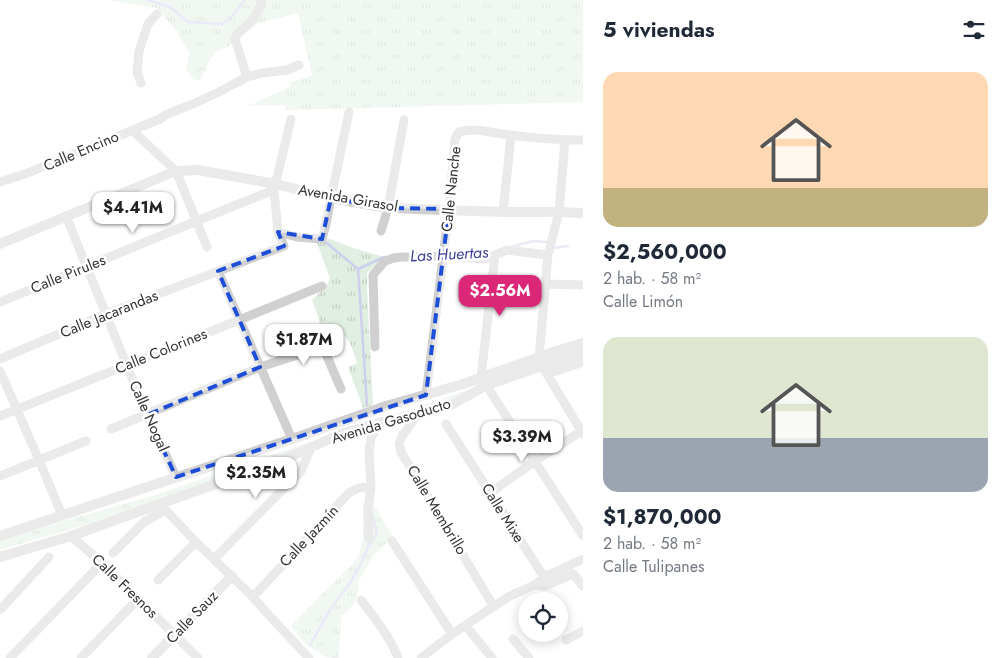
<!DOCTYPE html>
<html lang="es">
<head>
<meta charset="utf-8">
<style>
  body { margin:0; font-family:Jost,sans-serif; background:#f6f6f7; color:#1f2937; height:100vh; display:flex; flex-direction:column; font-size:19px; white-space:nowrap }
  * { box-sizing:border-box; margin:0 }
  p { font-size:16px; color:#747a83 }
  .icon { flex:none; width:28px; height:28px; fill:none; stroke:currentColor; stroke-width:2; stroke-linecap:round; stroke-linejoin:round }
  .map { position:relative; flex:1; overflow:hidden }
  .drawer { display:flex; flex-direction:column; background:#fff; width:425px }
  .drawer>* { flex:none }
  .controls { position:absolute; left:518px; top:592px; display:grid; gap:10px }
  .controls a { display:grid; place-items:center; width:50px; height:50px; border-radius:50%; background:#fff; box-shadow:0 2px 12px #0003; font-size:25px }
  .price { position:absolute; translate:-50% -42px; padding:0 11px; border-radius:10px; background:#fff; color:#222; font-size:16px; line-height:32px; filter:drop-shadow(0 1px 2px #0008) }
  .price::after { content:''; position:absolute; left:50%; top:30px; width:15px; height:11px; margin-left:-8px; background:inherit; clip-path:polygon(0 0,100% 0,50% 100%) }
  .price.current { background:#db2777; color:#fff }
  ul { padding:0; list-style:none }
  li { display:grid; align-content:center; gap:10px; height:265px; padding:0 20px }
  li span { display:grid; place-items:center; height:155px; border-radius:15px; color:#555 }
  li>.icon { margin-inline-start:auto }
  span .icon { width:90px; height:90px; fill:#fffc; stroke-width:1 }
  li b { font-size:21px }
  h2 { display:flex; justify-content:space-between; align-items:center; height:60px; padding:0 20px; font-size:21px }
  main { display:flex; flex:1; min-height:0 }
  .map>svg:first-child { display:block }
  .grass { fill:url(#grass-tufts) }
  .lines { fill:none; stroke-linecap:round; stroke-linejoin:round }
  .stream { stroke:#ceceee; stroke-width:2.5 }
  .minor { stroke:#d0d0d0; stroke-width:9 }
  .tertiary { stroke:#d0d0d0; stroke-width:10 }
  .marked { fill:none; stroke:#1d4ed8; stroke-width:4; stroke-dasharray:10 6; stroke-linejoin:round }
  .labels { text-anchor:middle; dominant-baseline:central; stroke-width:5; stroke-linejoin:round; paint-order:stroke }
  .street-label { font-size:15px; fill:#333; stroke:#fff }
  .water-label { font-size:16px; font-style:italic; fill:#3d3e98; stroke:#fff }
</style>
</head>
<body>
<main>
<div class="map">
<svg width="583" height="658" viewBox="0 0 583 658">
  <defs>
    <pattern id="grass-tufts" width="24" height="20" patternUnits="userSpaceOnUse" patternTransform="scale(1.25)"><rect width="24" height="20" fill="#e1efe2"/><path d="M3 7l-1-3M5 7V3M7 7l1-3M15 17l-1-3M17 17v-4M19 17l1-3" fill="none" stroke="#c2cdc2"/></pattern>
  </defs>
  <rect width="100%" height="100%" fill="#fff"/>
  <path class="grass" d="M107 0H583V102L286 110V105L248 106 290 87 291 82 312 76 298 13 253 25 228 47 215 52 209 62 200 81 193 79 186 70 190 54 176 30 156 8Z
    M330 239 353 248 384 257 367 273V288L373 405 363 408 348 367 357 363 351 345 345 336 321 343 319 319 312 300 327 285 330 278 316 240Z
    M468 391 437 409 294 453 92 523 0 550V541L70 519 152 496 316 440 365 425 461 392Z
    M365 503 373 505 377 509 380 516 393 536 371 558 368 566 358 582 359 586 355 603 341 616 339 658 325 657 304 642 291 626 320 596 352 565 359 554 363 539V504Z"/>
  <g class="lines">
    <path class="stream" d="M148 0 170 7 188 22 222 24 233 15 245 0
      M323 240 358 269 367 405
      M511 247 533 241 548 242 549 243
      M553 247 554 248 568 246
      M358 269 384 257H387
      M310 645 331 608 350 583 361 564 368 547 377 533 372 513"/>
    <path class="minor" d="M247 77 235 39 237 34 252 21 262 3 260 0
      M141 83 137 72 139 51 148 24 157 14
      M132 130 176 171 207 247
      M565 140 559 212 548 255 539 357 542 366 583 434
      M0 182 25 174 160 119 167 114 193 104 219 92 247 77 262 73 287 70 299 65
      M503 212 511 136
      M66 216 147 415 176 477
      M381 231 388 208 404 120
      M278 232 297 237 322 239 326 224 331 198 349 112
      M495 255 481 377 583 536
      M218 271 292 439
      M545 284 583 285
      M0 302C92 265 182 226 274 190
      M323 347 341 389
      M375 347 373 275 384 262 393 258 403 257H428L443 256 485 259 507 250 548 255
      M0 359 106 314 284 246 278 232 274 190 291 119
      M0 371 39 460 62 515
      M547 374 583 362
      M426 395 449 209 455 139 459 132C474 127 493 133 509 135 533 138 558 140 583 140
      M418 414 402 436 399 444 401 452 494 607
      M0 416 239 320 322 286
      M446 424 544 577
      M111 429 260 367 323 347 338 340
      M0 476 86 441
      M490 493 535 461 583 430
      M160 504 196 542 253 597 265 611 309 658
      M71 536 102 563 198 658
      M369 539 368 511 371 487 369 451 371 438 379 423
      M392 541 452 634
      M113 553 144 522 166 510
      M214 559 301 471 311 448
      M158 580 196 542
      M534 585 545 586 573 574 583 586
      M253 597 346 496C355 488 359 487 371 487
      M361 600C375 618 390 637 398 658
      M0 610 49 557
      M466 626 492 658
      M513 639 529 658
      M566 640 583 631
      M10 658 102 563
      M81 658 138 599
      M421 658 452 634 508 597 534 585 544 577 583 559"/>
    <path class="tertiary" d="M0 244 176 171 198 170 276 184 331 198 388 208 503 212H559L583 213
      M0 536 292 439 386 406 463 384 556 351 583 343
      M0 557 71 536 196 491 285 459 341 434 379 423 437 410 453 404 487 385 583 352
      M152 658 232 576"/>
  </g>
  <path d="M0 0H583V658H0ZM331 198 388 208 449 209 426 395 176 477 147 415 260 367 218 271 284 246 278 232 322 239Z" fill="#fff" fill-opacity=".55" fill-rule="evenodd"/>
  <path class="marked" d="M331 198 388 208 449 209 426 395 176 477 147 415 260 367 218 271 284 246 278 232 322 239Z"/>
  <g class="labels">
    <g class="street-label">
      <text transform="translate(81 151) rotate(-23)">Calle Encino</text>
      <text transform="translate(451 189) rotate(-84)">Calle Nanche</text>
      <text transform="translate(348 198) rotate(10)">Avenida Girasol</text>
      <text transform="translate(68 274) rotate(-22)">Calle Pirules</text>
      <text transform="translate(109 314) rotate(-22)">Calle Jacarandas</text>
      <text transform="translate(161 351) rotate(-22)">Calle Colorines</text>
      <text transform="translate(149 416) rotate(66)">Calle Nogal</text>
      <text transform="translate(391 421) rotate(-17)">Avenida Gasoducto</text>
      <text transform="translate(437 510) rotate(59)">Calle Membrillo</text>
      <text transform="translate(503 513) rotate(58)">Calle Mixe</text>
      <text transform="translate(309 536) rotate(-47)">Calle Jazmín</text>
      <text transform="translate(125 586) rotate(44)">Calle Fresnos</text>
      <text transform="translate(192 617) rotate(-46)">Calle Sauz</text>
    </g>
    <g class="water-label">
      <text transform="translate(449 254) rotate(-3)">Las Huertas</text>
    </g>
  </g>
</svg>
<div class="controls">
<a><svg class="icon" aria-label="locate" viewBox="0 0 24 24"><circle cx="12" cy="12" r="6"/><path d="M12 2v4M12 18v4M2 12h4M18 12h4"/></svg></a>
</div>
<b class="price" style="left:133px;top:234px">$4.41M</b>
<b class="price current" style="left:500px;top:317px">$2.56M</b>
<b class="price" style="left:304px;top:366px">$1.87M</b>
<b class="price" style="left:522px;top:463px">$3.39M</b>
<b class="price" style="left:256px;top:499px">$2.35M</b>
</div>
<section class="drawer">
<h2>5 viviendas<svg class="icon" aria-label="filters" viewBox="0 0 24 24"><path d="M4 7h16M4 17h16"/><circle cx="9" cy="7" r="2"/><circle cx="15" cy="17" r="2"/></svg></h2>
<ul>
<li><span style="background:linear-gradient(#ffd9b3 75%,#c2b280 0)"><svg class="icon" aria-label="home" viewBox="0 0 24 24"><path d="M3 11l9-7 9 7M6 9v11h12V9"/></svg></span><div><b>$2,560,000</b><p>2 hab. · 58 m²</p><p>Calle Limón</p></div></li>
<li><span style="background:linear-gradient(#dfe7d0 65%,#9aa5b1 0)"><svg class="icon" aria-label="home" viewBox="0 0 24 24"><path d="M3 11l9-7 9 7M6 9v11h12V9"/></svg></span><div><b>$1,870,000</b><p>2 hab. · 58 m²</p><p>Calle Tulipanes</p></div></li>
</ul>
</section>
</main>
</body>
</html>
